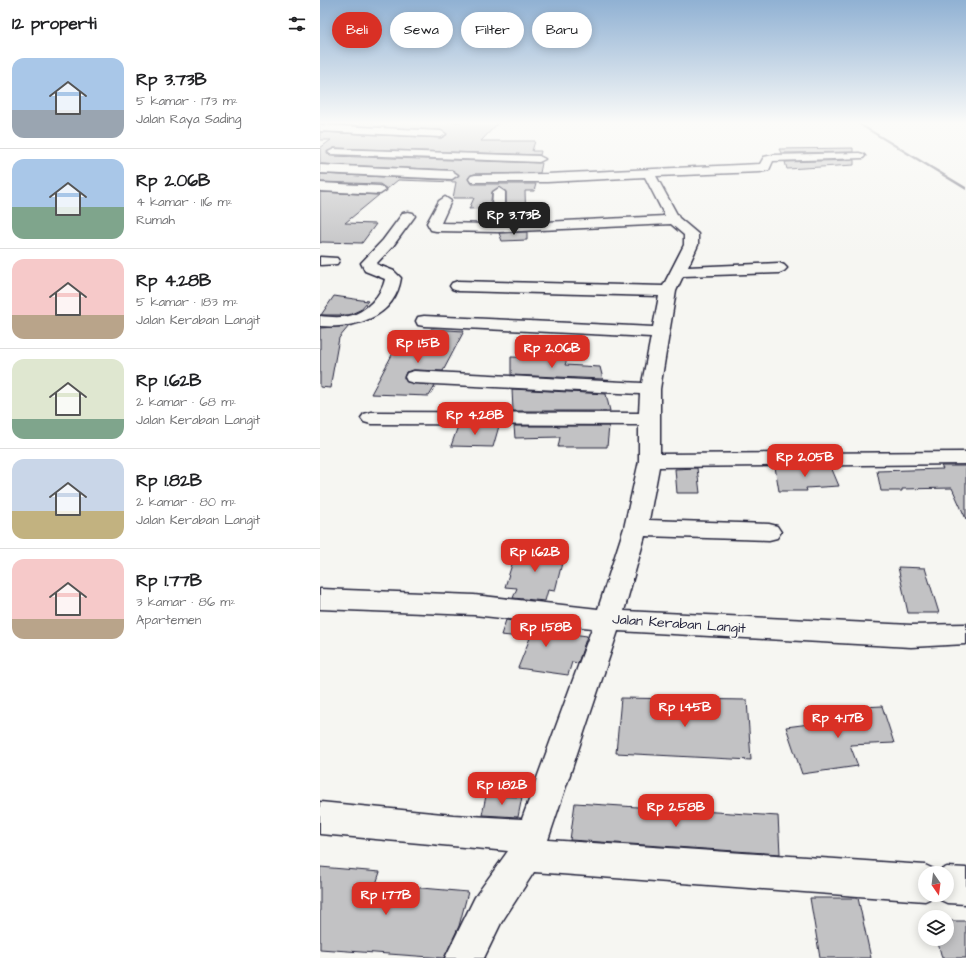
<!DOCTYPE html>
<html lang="id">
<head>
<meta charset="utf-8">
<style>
  body { margin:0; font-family:"Architects Daughter",sans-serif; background:#f2f2f2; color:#202124; height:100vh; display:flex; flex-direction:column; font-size:15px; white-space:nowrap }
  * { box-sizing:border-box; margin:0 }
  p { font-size:13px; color:#757577 }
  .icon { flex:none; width:22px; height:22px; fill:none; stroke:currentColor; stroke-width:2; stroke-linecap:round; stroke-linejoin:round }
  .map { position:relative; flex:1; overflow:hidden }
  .panel { display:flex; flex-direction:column; background:#fff; width:320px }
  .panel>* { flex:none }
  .top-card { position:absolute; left:12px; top:12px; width:380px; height:36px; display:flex; gap:8px }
  .needle { width:26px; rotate:166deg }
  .controls { position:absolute; left:598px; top:866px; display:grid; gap:8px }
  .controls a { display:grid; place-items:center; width:36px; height:36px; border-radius:50%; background:#fff; box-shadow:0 2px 10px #0003; font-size:20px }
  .price { position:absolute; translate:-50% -34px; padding:0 9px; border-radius:8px; background:#d93025; color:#fff; font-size:13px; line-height:26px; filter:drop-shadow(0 1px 2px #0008) }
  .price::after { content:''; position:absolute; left:50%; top:24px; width:12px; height:9px; margin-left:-6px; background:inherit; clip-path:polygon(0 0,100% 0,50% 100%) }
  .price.current { background:#222; color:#fff }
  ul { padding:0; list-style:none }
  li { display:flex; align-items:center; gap:12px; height:100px; padding:0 12px }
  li+li { border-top:1px solid #e0e0e0 }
  li span { display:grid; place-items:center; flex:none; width:112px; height:80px; border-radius:12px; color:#555 }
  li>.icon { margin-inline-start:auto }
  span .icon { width:48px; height:48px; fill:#fffc; stroke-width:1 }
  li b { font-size:17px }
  h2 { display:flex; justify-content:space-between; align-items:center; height:48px; padding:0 12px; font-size:17px }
  .chip { padding:0 14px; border-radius:18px; background:#fff; box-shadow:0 2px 10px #0003; font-size:14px; line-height:36px }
  .chip.current { background:#d93025; color:#fff }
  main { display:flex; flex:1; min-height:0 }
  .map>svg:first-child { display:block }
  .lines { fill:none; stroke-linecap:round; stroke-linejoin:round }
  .stream { fill:#757583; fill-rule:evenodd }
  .building { fill:#c2c2c4; stroke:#22223b }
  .minor-casing { stroke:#22223b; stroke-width:3 }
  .minor { fill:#f6f6f2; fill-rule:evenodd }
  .labels { text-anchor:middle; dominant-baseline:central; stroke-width:3.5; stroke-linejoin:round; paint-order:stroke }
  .near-street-label { font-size:14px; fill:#22223b; stroke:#f6f6f2 }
</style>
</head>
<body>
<main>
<section class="panel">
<h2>12 properti<svg class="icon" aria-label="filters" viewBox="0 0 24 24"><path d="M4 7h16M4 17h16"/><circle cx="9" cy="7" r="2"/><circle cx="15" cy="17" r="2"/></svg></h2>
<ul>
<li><span style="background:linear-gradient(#a9c7e8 65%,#9aa5b1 0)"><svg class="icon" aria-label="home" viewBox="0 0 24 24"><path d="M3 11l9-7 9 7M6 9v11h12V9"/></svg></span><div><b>Rp 3.73B</b><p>5 kamar · 173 m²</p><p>Jalan Raya Sading</p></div></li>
<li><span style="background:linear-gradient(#a9c7e8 60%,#7fa58c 0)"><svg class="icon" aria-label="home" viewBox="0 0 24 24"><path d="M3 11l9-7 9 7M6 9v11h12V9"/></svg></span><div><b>Rp 2.06B</b><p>4 kamar · 116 m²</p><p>Rumah</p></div></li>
<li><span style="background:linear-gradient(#f6c9c9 70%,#b9a48a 0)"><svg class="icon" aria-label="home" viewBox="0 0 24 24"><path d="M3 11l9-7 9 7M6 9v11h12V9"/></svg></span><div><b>Rp 4.28B</b><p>5 kamar · 183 m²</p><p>Jalan Keraban Langit</p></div></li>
<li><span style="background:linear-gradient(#dfe7d0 75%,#7fa58c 0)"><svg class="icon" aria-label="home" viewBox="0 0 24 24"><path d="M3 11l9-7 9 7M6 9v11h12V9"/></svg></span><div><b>Rp 1.62B</b><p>2 kamar · 68 m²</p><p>Jalan Keraban Langit</p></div></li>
<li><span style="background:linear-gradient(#c9d6e8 65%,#c2b280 0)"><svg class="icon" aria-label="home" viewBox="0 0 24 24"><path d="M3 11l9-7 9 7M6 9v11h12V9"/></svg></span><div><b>Rp 1.82B</b><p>2 kamar · 80 m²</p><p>Jalan Keraban Langit</p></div></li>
<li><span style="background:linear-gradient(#f6c9c9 75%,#b9a48a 0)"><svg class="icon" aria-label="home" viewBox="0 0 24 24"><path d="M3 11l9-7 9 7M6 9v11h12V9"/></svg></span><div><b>Rp 1.77B</b><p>3 kamar · 86 m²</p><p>Apartemen</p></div></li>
</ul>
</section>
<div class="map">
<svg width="646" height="958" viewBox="0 0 646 958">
  <rect width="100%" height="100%" fill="#f6f6f2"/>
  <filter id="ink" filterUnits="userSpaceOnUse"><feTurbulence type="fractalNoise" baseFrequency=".025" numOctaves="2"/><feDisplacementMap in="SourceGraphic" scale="8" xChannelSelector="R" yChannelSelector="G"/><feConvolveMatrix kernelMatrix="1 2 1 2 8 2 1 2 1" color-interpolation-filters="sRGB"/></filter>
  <g filter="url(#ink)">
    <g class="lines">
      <path class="stream" d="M534 122H538L646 187V190Z"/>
    </g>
    <path class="building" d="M0 122H179L161 141H215L212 151H221L220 155 14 148 7 152 10 156 222 163 220 173 155 174 151 175 148 178 151 184H216L214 191H205L206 221 186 222V192L180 187 172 192 170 208 149 209 154 198H133L136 182 78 180 67 189 60 184 0 182V174L132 180 139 175 132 170 0 164V148L11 140H0V132L121 138 127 135 121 130 0 124Z
      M533 148V152L461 153 459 149Z
      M534 160V165L467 169 465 162Z
      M0 192 59 195 25 223 56 224 42 243 2 242 0 243Z
      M207 232V240L182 241 179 233Z
      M14 296 48 301 40 310 29 315H1Z
      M29 326 19 338 10 388 0 387V328Z
      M111 329 144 331 123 371 94 370 86 372 84 378 87 382 115 386 109 396 51 394 73 353 97 354Z
      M191 357 247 359 245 365 280 367 283 379 191 375Z
      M192 389 286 394 290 411H193Z
      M138 426H179L173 447 131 446Z
      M194 426H289L287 447H238L240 437 195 438Z
      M621 466H646V519L632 488 582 489V491H561L557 471 623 469Z
      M455 467H511L519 486 486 488 487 491H459Z
      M377 468 380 493H357L355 469Z
      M197 548 245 551 235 591 228 590 225 601 193 598 197 588 185 587Z
      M578 567 605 568 619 613H588Z
      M186 620 218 624 216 629 267 636 258 663 252 662 248 675 198 668 210 638 181 635Z
      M301 698 427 700 431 760 296 753Z
      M562 706 574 743 530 745 538 766 482 774 466 727 528 719 525 708Z
      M166 796 202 797 198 817 162 815Z
      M255 803 458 816 460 854 250 840Z
      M0 867 60 872 56 884 148 892 139 926 124 958 0 949Z
      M490 898H538L551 958H500Z
      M627 921H646V958H622L617 939H627Z"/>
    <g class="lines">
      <g class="minor-casing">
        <path id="minor" d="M0 125 121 131 126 134 121 137 0 131Z
          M14 149 219 156 225 159 219 162 10 154 8 152Z
          M539 153 543 154 545 156 543 158 453 161 449 170 440 172 336 176 359 218 378 234V245L368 267 459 263 464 265 467 268 464 271 459 273 363 276 356 291 340 389V454L646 452V464L339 467 329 520 449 524 457 526 461 532 457 538 449 540 325 536 304 611 591 625 646 624V644L591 647 298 631 228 840 605 865 618 871 627 867 646 868V904L627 903 614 897 605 901 214 872 181 923 164 958H125L155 897 188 851 0 834V802L133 815 202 819 272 628 154 615 0 609V589L154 595 278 609 304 528 319 461V425L51 424 44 422 41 418 44 414 51 412 319 413 320 394 94 383 87 381 85 377 87 373 94 371 322 383 331 337 104 326 98 325 96 321 98 317 104 316 333 327 339 296 138 291 132 289 130 286 132 283 138 281 343 286 364 245V235L351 224 178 232 116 231 111 230 107 223 119 201 125 197 131 201 121 223 171 224 173 192 179 188 185 192V224L345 216 325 177 227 182H151L149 179 151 176 155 175 227 174 440 164 444 157 453 155ZM605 873H627V895H605Z
          M0 165 132 171 138 175 132 179 0 173Z
          M0 183 60 186 66 190 60 194 0 191Z
          M88 212 93 213 95 216 73 246 56 264 74 271 81 278C75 318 34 329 0 326V316C9 317 20 318 29 316 45 313 62 295 65 279L45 271 41 263 63 240 83 213Z
          M0 257 17 258 19 261 17 264 0 265Z"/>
      </g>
      <use href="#minor" class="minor"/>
    </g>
  </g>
  <linearGradient id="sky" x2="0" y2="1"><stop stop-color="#90b1d3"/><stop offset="0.48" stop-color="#fbfbf9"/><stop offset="1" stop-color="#fbfbf9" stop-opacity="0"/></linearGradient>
  <rect width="646" height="256" fill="url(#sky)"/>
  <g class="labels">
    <g class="near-street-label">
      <text transform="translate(359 624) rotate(4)">Jalan Keraban Langit</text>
    </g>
  </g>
</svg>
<div class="controls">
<a><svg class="needle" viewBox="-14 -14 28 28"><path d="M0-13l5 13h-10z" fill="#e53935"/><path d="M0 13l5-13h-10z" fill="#757577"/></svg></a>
<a><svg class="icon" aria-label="layers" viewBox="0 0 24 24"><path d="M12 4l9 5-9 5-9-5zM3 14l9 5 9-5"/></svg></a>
</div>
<b class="price current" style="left:194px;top:236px">Rp 3.73B</b>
<b class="price" style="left:98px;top:364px">Rp 1.5B</b>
<b class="price" style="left:232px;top:369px">Rp 2.06B</b>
<b class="price" style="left:155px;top:436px">Rp 4.28B</b>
<b class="price" style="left:485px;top:478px">Rp 2.05B</b>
<b class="price" style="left:215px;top:573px">Rp 1.62B</b>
<b class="price" style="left:226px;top:648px">Rp 1.58B</b>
<b class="price" style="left:365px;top:728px">Rp 1.45B</b>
<b class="price" style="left:518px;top:739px">Rp 4.17B</b>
<b class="price" style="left:182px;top:806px">Rp 1.82B</b>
<b class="price" style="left:356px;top:828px">Rp 2.58B</b>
<b class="price" style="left:66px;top:916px">Rp 1.77B</b>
<div class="top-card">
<a class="chip current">Beli</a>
<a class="chip">Sewa</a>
<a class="chip">Filter</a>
<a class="chip">Baru</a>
</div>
</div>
</main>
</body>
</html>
